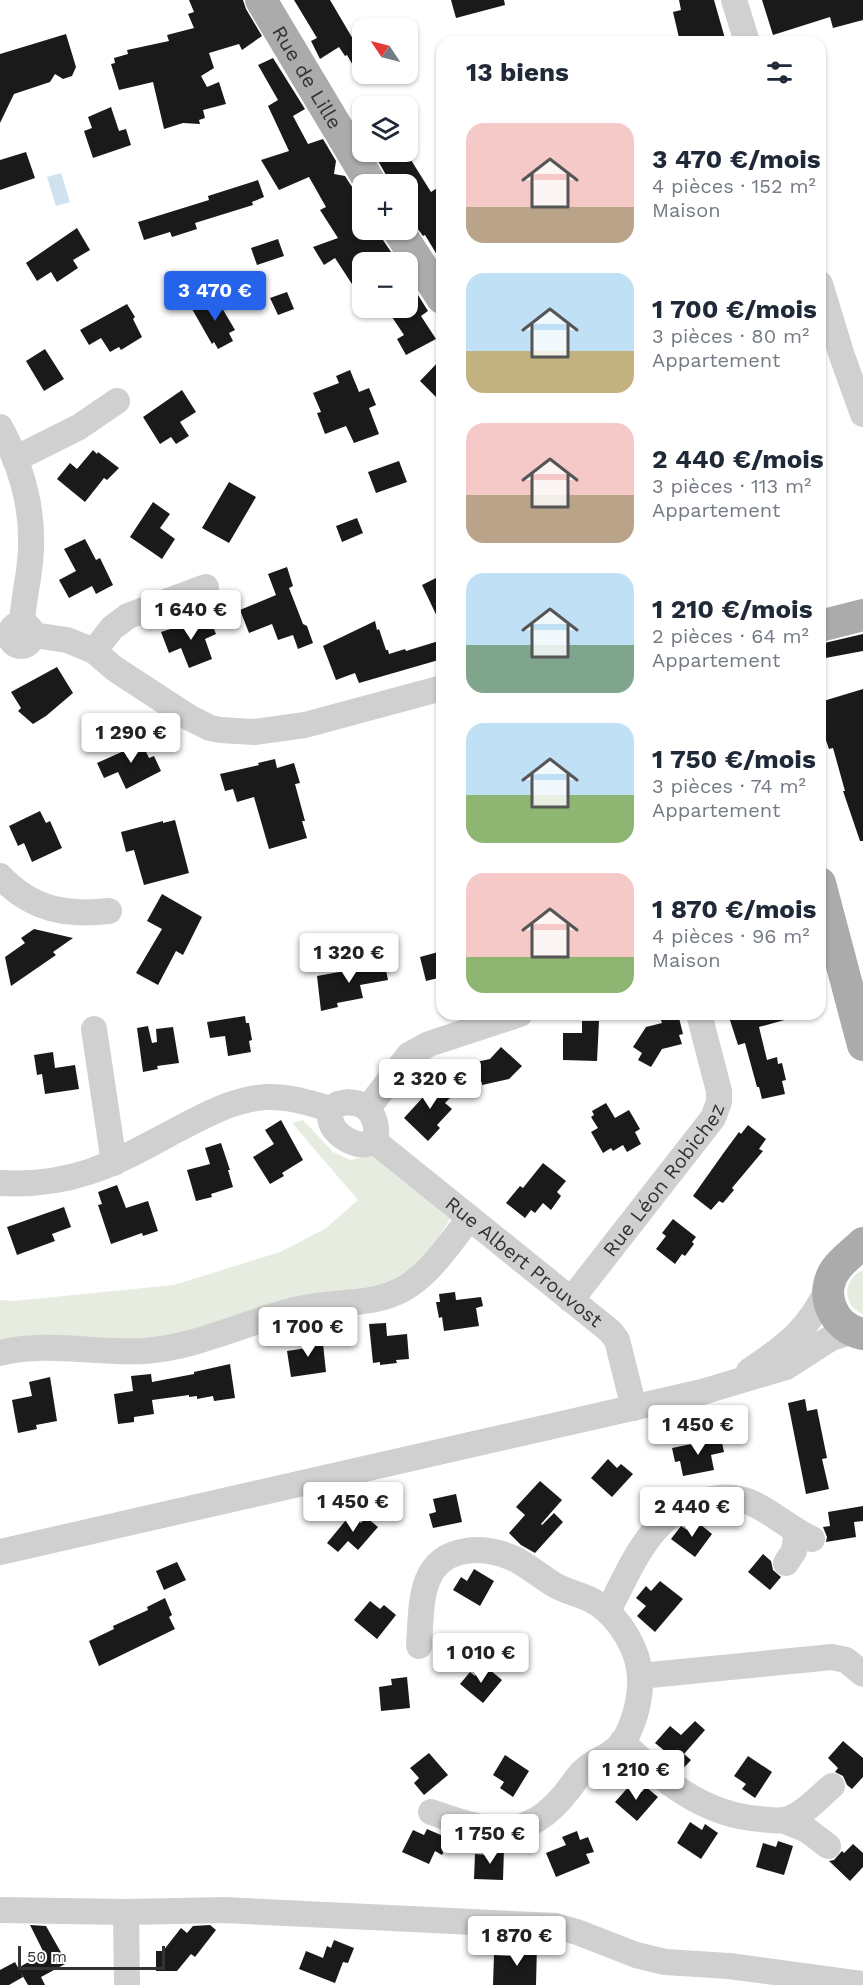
<!DOCTYPE html>
<html lang="fr">
<head>
<meta charset="utf-8">
<style>
  body { margin:0; font-family:"Work Sans",sans-serif; background:#f2f2f3; color:#1f2937; height:100vh; display:flex; flex-direction:column; font-size:22px; white-space:nowrap }
  * { box-sizing:border-box; margin:0 }
  p { font-size:20px; color:#747a83 }
  .icon { flex:none; width:33px; height:33px; fill:none; stroke:currentColor; stroke-width:2; stroke-linecap:round; stroke-linejoin:round }
  .map { position:relative; flex:1; overflow:hidden }
  .panel { position:absolute; left:436px; top:36px; width:390px; height:984px; display:flex; flex-direction:column; background:#fff; border-radius:18px; box-shadow:0 2px 4px #0004 }
  .panel>* { flex:none }
  .needle { width:39px; rotate:305deg }
  .buttons { position:absolute; left:352px; top:18px; display:grid; gap:12px }
  .buttons a { display:grid; place-items:center; width:66px; height:66px; border-radius:12px; background:#fff; box-shadow:0 2px 4px #0004; font-size:30px }
  .scale { position:absolute; left:18px; bottom:15px; width:147px; box-sizing:border-box; padding-left:6px; border:3px solid #333; border-top:0; font-size:16px; line-height:21px; white-space:nowrap; color:#333; -webkit-text-stroke:4px #fff; paint-order:stroke }
  .price { position:absolute; translate:-50% -51px; padding:0 14px; border-radius:6px; background:#fff; color:#222; font-size:20px; line-height:39px; filter:drop-shadow(0 2px 3px #0008) }
  .price::after { content:''; position:absolute; left:50%; top:36px; width:18px; height:14px; margin-left:-9px; background:inherit; clip-path:polygon(0 0,100% 0,50% 100%) }
  .price.active { background:#2563eb; color:#fff }
  ul { padding:0; list-style:none }
  li { display:flex; align-items:center; gap:18px; height:150px; padding:0 30px }
  li span { display:grid; place-items:center; flex:none; width:168px; height:120px; border-radius:18px; color:#555 }
  li>.icon { margin-inline-start:auto }
  span .icon { width:72px; height:72px; fill:#fffc; stroke-width:1 }
  li b { font-size:26px }
  h2 { display:flex; justify-content:space-between; align-items:center; height:72px; padding:0 30px; font-size:26px }
  .map>svg:first-child { display:block }
  .green { fill:#e6ecdf }
  .water { fill:#cfe2ee }
  .building { fill:#1a1a1a }
  .lines { fill:none; stroke-linecap:round; stroke-linejoin:round }
  .minor { stroke:#d0d0d0; stroke-width:26 }
  .major { stroke:#ababab; stroke-width:32 }
  .labels { text-anchor:middle; dominant-baseline:central; stroke-width:6; stroke-linejoin:round; paint-order:stroke }
  .street-label { font-size:20px; fill:#333; stroke:#fff }
</style>
</head>
<body>
<div class="map">
<svg width="863" height="1985" viewBox="0 0 863 1985">
  <rect width="100%" height="100%" fill="#fff"/>
  <path class="green" d="M303 1120 333 1152 351 1160 373 1154 450 1219 427 1255 391 1285 158 1341 0 1344V1300L14 1301 174 1285 280 1252 325 1229 358 1200 292 1123Z
    M863 1270V1314C842 1306 842 1279 863 1270Z"/>
  <path class="water" d="M61 173 70 202 56 206 47 177Z"/>
  <path class="building" d="M189 0H243L246 9 262 36 242 50 239 44 209 53 214 68 201 76 207 87 219 82 226 104 203 110 205 118 199 120 200 124 183 123 164 129 153 82 119 90 111 64 115 63 114 58 128 54 127 50 169 41 167 35 194 28 188 14 194 12Z
    M294 0H330L353 39 363 33V83L347 55 345 56 339 47 320 59 311 41 317 38Z
    M451 0H504L505 5 456 18Z
    M679 0H714L726 42H680L673 12 681 10Z
    M762 0H863V20L833 28 830 17 773 35Z
    M66 34 76 67 72 76 63 79 55 74 50 82 14 94 0 123V54Z
    M273 58 305 109 293 116 308 144 323 139 336 161 334 174 345 176 356 193 363 200V230H379L383 240 398 262H363V301L335 258 324 265 313 247 338 238 320 210 326 207 309 177 279 190 261 160 289 151 268 106 278 100 258 65Z
    M111 107 119 131 126 129 131 145 93 158 84 131 92 128 88 117Z
    M26 152 35 178 0 190V160Z
    M373 152H406L431 192 442 185V263L425 235 423 236 408 216V184H389L386 175Z
    M258 180 264 197 252 202 253 205 195 223 197 229 172 237 170 232 144 240 138 222 209 200 208 196Z
    M77 228 90 250 73 260 78 268 57 282 51 272 37 281 26 263Z
    M278 239 284 256 257 265 251 248Z
    M408 279 428 311 421 316 436 339 406 355 397 339 404 335 386 308H408Z
    M287 292 294 309 278 315 270 298Z
    M215 296 235 330 229 333 233 341 218 349 214 342 212 344 192 309Z
    M127 304 135 317 133 319 142 337 121 350 119 347 110 352 101 338 89 345 80 330Z
    M45 349 64 379 44 391 26 361Z
    M442 358V403L420 381Z
    M350 370 359 392 369 388 376 405 369 408 379 434 354 443 346 426 325 434 317 413 321 412 313 393 339 383 336 376Z
    M182 390 196 412 180 422 189 436 176 444 171 437 160 444 143 417Z
    M93 450 97 454 98 452 119 468 107 480 104 478 85 502 57 479 70 463 77 469Z
    M399 461 407 482 376 493 368 472Z
    M229 482 256 497 229 543 202 528Z
    M153 502 170 514 160 528 175 539 162 559 130 537Z
    M357 518 363 533 342 542 336 526Z
    M85 539 96 560 100 558 113 585 96 594 92 586 69 598 59 580 76 571 64 549Z
    M287 567 293 586 289 588 303 624 307 626 313 643 298 649 293 635 278 640 272 624 249 633 240 610 276 595 268 574Z
    M442 575V627L422 585Z
    M209 617 216 634 205 639 212 659 189 668 181 648 169 653 161 632Z
    M375 621 377 630 379 629 386 650H388L389 654 405 649 406 651 442 640V659L359 683 355 673 336 680 323 646Z
    M863 634V651L820 659V644Z
    M57 667 73 693 46 716 33 724 18 711 21 708 11 692Z
    M863 689V841H860L843 791H845L833 748 829 749 820 723V702Z
    M139 737 149 758 154 756 161 771 126 789 118 772 104 778 97 763 126 750 124 744Z
    M275 759 277 768 294 763 300 783 295 784 305 821H302L307 838 269 849 254 797 237 802 233 789 225 791 220 774 259 765 258 763Z
    M40 811 46 823 50 821 62 848 32 862 24 843 18 846 9 826Z
    M175 820 189 873 144 885 134 850 126 852 121 832 163 821V823Z
    M162 894 202 917 183 955 176 951 158 985 136 973 162 929 147 921Z
    M34 929 73 938 53 952 56 955 11 986 5 957 25 943 21 938Z
    M442 951V977L426 981 420 957Z
    M384 960 388 980 360 985 363 998 337 1003 338 1007 321 1011 317 976 345 971V969L365 965V963Z
    M659 1014H678L683 1034 679 1035 682 1044 662 1049 651 1067 638 1060 642 1053 633 1047 646 1027 662 1023Z
    M728 1014H787L788 1019 759 1027 767 1060 777 1057 778 1064 782 1063 786 1080 782 1081 785 1094 762 1099 759 1087H757L745 1043 738 1045Z
    M245 1016 246 1023H249L252 1040 249 1041 251 1052 228 1056 225 1036 210 1038 207 1022Z
    M582 1021H599L597 1061 563 1060V1033H582Z
    M148 1026 152 1043 157 1042 156 1029 173 1027 179 1063 157 1066 158 1069 143 1072 137 1028Z
    M501 1047 522 1066 509 1079 482 1085V1082L467 1085 462 1065 490 1059Z
    M53 1052 55 1068 75 1065 79 1089 45 1094 42 1074 37 1075 34 1055Z
    M435 1078 453 1095 445 1103 452 1109 437 1125 440 1128 428 1141 404 1118 425 1095 422 1092Z
    M606 1103 615 1118 629 1110 640 1129 635 1132 641 1144 627 1152 623 1145 613 1151 611 1148 603 1153 591 1132 598 1128 591 1117 594 1115 592 1111Z
    M281 1120 303 1160 282 1173 284 1176 270 1184 253 1157 274 1144 265 1130Z
    M748 1125 766 1139 759 1149 763 1151 732 1188 734 1190 723 1203 719 1201 711 1210 693 1196 725 1151 739 1132 741 1134Z
    M221 1143 230 1170H228L233 1187 211 1194 212 1197 196 1201 187 1170 210 1164 205 1148Z
    M543 1163 566 1181 557 1192 561 1196 551 1210 543 1203 535 1213 531 1210 525 1218 506 1203 520 1186 523 1188Z
    M117 1185 126 1208 148 1201 158 1231 143 1236 142 1233 111 1244 98 1205 102 1204 98 1192Z
    M64 1207 71 1227 52 1234 55 1241 17 1255 7 1227Z
    M673 1219 696 1237 692 1242 694 1244 685 1256 682 1254 675 1264 656 1249 666 1236 662 1233Z
    M455 1292 456 1300 481 1297 483 1306 476 1308 479 1326 444 1331 442 1317 439 1318 436 1302H440L439 1294Z
    M386 1323 387 1336 407 1334 409 1359 396 1360 397 1363 380 1365V1362L373 1363 369 1324Z
    M322 1334 326 1372 291 1377 287 1351 307 1348 305 1336Z
    M230 1364 235 1398 214 1401 213 1396 197 1399V1396L189 1397V1395L152 1400 154 1414 134 1417V1422L118 1424 114 1394 133 1391 131 1376 151 1374 152 1382 194 1374V1372Z
    M50 1377 57 1421 36 1425 37 1429 18 1433 12 1400 32 1396 29 1382Z
    M805 1399 807 1411 817 1409 827 1458 822 1459 829 1489 806 1494 788 1403Z
    M721 1438 724 1452 711 1455 714 1470 683 1476 680 1461 675 1462 672 1448Z
    M608 1459 617 1468 621 1464 633 1474 612 1497 591 1478Z
    M540 1481 562 1500 541 1524 542 1525 554 1513 563 1522 535 1553 521 1545 509 1533 525 1515 516 1507Z
    M456 1494 462 1522 433 1528 429 1514 436 1512 433 1499Z
    M863 1506V1521L854 1522 856 1537 826 1542 827 1537 823 1527 830 1526 828 1512Z
    M351 1514 361 1523 366 1517 378 1527 358 1550 348 1541 338 1552 327 1543Z
    M695 1520 712 1534 695 1557 671 1539 681 1526 687 1530Z
    M763 1554 771 1561 773 1570 781 1577 770 1590 748 1572Z
    M177 1562 186 1580 164 1590 156 1571Z
    M474 1569 494 1581 480 1606 453 1590 461 1577 467 1581Z
    M660 1581 683 1599 655 1632 637 1616 646 1606 636 1598 646 1586 651 1591Z
    M165 1598 172 1615 169 1617 175 1629 99 1666 89 1641 114 1629 113 1626 148 1610 147 1607Z
    M370 1601 380 1609 384 1605 396 1615 377 1639 354 1620Z
    M484 1665 502 1680 483 1703 460 1684 470 1672 475 1676Z
    M407 1677 410 1708 381 1711 379 1687 392 1685 391 1679Z
    M695 1721 705 1730 684 1754 691 1760 680 1772 661 1757 666 1752 655 1743 670 1726 681 1735Z
    M843 1741 863 1758V1777L852 1789 847 1785 843 1776 835 1772 838 1768 828 1758Z
    M429 1753 448 1775 424 1795 414 1783 419 1778 410 1768Z
    M505 1755 529 1771 513 1797 500 1788 504 1782 493 1775Z
    M748 1756 772 1772 755 1798 742 1789 746 1784 734 1776Z
    M632 1783 642 1792 646 1787 658 1797 637 1821 615 1802Z
    M690 1822 702 1830 705 1824 718 1833 701 1859 677 1843Z
    M427 1829 450 1839 442 1855 435 1851 429 1864 402 1852 413 1830 424 1835Z
    M577 1831 580 1840 588 1837 594 1852 586 1854 590 1863 556 1877 546 1853 566 1845 562 1837Z
    M778 1841 793 1846 784 1875 756 1867 763 1843 776 1847Z
    M853 1844 863 1853V1867L850 1881 829 1861 834 1860 842 1851 844 1853Z
    M488 1848H504L503 1880 474 1879 475 1854 488 1855Z
    M30 1925 46 1926 67 1963 41 1977 45 1985H28L18 1968 44 1953Z
    M210 1925 216 1930 195 1957 191 1954 177 1971H156V1951H163L181 1928 187 1933 193 1926Z
    M334 1940 354 1948 348 1963 343 1962 335 1983 299 1969 306 1951 323 1958 327 1946 331 1948Z
    M512 1944 537 1945 536 1985H493L494 1955 512 1956Z
    M15 1962 23 1977 9 1985H0V1970Z"/>
  <g class="lines">
    <g class="minor">
      <path d="M734 0 747 42"/>
      <path d="M820 284 842 356 863 414"/>
      <path d="M0 427C23 469 35 515 30 562 28 583 23 602 22 623"/>
      <path d="M15 459 79 427 117 401"/>
      <circle cx="21" cy="635" r="11"/>
      <path d="M33 635 67 640 94 651 115 669 190 718 210 728 221 730 254 732 305 725 442 688"/>
      <path d="M94 651 112 628 128 616 206 587"/>
      <path d="M0 876C31 909 65 916 109 911"/>
      <path d="M94 1029 114 1163"/>
      <path d="M348 1102C354 1103 360 1103 365 1107 374 1113 380 1131 373 1140 363 1151 343 1139 336 1131 330 1124 329 1117 330 1109L338 1104Z"/>
      <path d="M368 1108 409 1055 429 1044 520 1014"/>
      <path id="s1" d="M373 1140 610 1331 617 1340 634 1408"/>
      <path d="M0 1183C69 1187 111 1166 169 1134 200 1118 231 1099 267 1097 288 1096 310 1103 330 1109"/>
      <path id="s2" d="M571 1300 713 1118 719 1102V1091L699 1014"/>
      <path d="M0 1353C48 1341 97 1354 145 1351 198 1347 248 1321 299 1309 334 1300 373 1307 405 1288 432 1272 450 1242 470 1218"/>
      <path d="M749 1371C787 1346 810 1328 829 1286"/>
      <path d="M0 1552 702 1392 786 1367 831 1338 853 1331"/>
      <path d="M786 1563 794 1551 797 1531"/>
      <path d="M608 1611C632 1566 653 1505 712 1499 722 1497 733 1497 744 1500 769 1508 787 1528 812 1539"/>
      <path d="M419 1646C422 1608 417 1558 466 1551 484 1548 499 1552 515 1559 528 1566 540 1576 553 1584 567 1593 584 1594 598 1604 620 1619 639 1650 640 1677 641 1692 637 1712 631 1726 619 1760 594 1755 577 1778 532 1843 499 1836 431 1812"/>
      <path d="M640 1676 832 1657 846 1660 863 1674"/>
      <path d="M622 1742C662 1780 703 1815 760 1819 769 1820 780 1822 788 1819 805 1813 818 1798 832 1786"/>
      <path d="M785 1821 807 1830 828 1846"/>
      <path d="M0 1910 126 1912 225 1910 555 1926 577 1932 636 1955 665 1962 729 1966 863 1984"/>
      <path d="M126 1912 127 1985"/>
    </g>
    <g class="major">
      <path id="s3" d="M261 0 371 184"/>
      <path d="M398 230 442 298"/>
      <path d="M820 626 863 615"/>
      <path d="M820 883 863 1045"/>
      <path d="M863 1243C854 1252 843 1259 836 1269 818 1294 833 1328 863 1334"/>
    </g>
  </g>
  <g class="labels">
    <g class="street-label">
      <text stroke="none"><textPath href="#s3" startOffset="90">Rue de Lille</textPath></text>
      <text stroke="none"><textPath href="#s2" startOffset="152">Rue Léon Robichez</textPath></text>
      <text stroke="none"><textPath href="#s1" startOffset="194">Rue Albert Prouvost</textPath></text>
    </g>
  </g>
</svg>
<div class="buttons">
<a><svg class="needle" viewBox="-14 -14 28 28"><path d="M0-13l5 13h-10z" fill="#e53935"/><path d="M0 13l5-13h-10z" fill="#747a83"/></svg></a>
<a><svg class="icon" aria-label="layers" viewBox="0 0 24 24"><path d="M12 4l9 5-9 5-9-5zM3 14l9 5 9-5"/></svg></a>
<a>+</a>
<a>−</a>
</div>
<div class="scale">50 m</div>
<b class="price active" style="left:215px;top:322px">3 470 €</b>
<b class="price" style="left:191px;top:641px">1 640 €</b>
<b class="price" style="left:131px;top:764px">1 290 €</b>
<b class="price" style="left:349px;top:984px">1 320 €</b>
<b class="price" style="left:430px;top:1110px">2 320 €</b>
<b class="price" style="left:308px;top:1358px">1 700 €</b>
<b class="price" style="left:698px;top:1456px">1 450 €</b>
<b class="price" style="left:353px;top:1533px">1 450 €</b>
<b class="price" style="left:692px;top:1538px">2 440 €</b>
<b class="price" style="left:481px;top:1684px">1 010 €</b>
<b class="price" style="left:636px;top:1801px">1 210 €</b>
<b class="price" style="left:490px;top:1865px">1 750 €</b>
<b class="price" style="left:517px;top:1967px">1 870 €</b>
<section class="panel">
<h2>13 biens<svg class="icon" aria-label="filters" viewBox="0 0 24 24"><path d="M4 7h16M4 17h16"/><circle cx="9" cy="7" r="2"/><circle cx="15" cy="17" r="2"/></svg></h2>
<ul>
<li><span style="background:linear-gradient(#f6c9c9 70%,#b9a48a 0)"><svg class="icon" aria-label="home" viewBox="0 0 24 24"><path d="M3 11l9-7 9 7M6 9v11h12V9"/></svg></span><div><b>3 470 €/mois</b><p>4 pièces · 152 m²</p><p>Maison</p></div></li>
<li><span style="background:linear-gradient(#bfe0f5 65%,#c2b280 0)"><svg class="icon" aria-label="home" viewBox="0 0 24 24"><path d="M3 11l9-7 9 7M6 9v11h12V9"/></svg></span><div><b>1 700 €/mois</b><p>3 pièces · 80 m²</p><p>Appartement</p></div></li>
<li><span style="background:linear-gradient(#f6c9c9 60%,#b9a48a 0)"><svg class="icon" aria-label="home" viewBox="0 0 24 24"><path d="M3 11l9-7 9 7M6 9v11h12V9"/></svg></span><div><b>2 440 €/mois</b><p>3 pièces · 113 m²</p><p>Appartement</p></div></li>
<li><span style="background:linear-gradient(#bfe0f5 60%,#7fa58c 0)"><svg class="icon" aria-label="home" viewBox="0 0 24 24"><path d="M3 11l9-7 9 7M6 9v11h12V9"/></svg></span><div><b>1 210 €/mois</b><p>2 pièces · 64 m²</p><p>Appartement</p></div></li>
<li><span style="background:linear-gradient(#bfe0f5 60%,#8fb573 0)"><svg class="icon" aria-label="home" viewBox="0 0 24 24"><path d="M3 11l9-7 9 7M6 9v11h12V9"/></svg></span><div><b>1 750 €/mois</b><p>3 pièces · 74 m²</p><p>Appartement</p></div></li>
<li><span style="background:linear-gradient(#f6c9c9 70%,#8fb573 0)"><svg class="icon" aria-label="home" viewBox="0 0 24 24"><path d="M3 11l9-7 9 7M6 9v11h12V9"/></svg></span><div><b>1 870 €/mois</b><p>4 pièces · 96 m²</p><p>Maison</p></div></li>
</ul>
</section>
</div>
</body>
</html>
